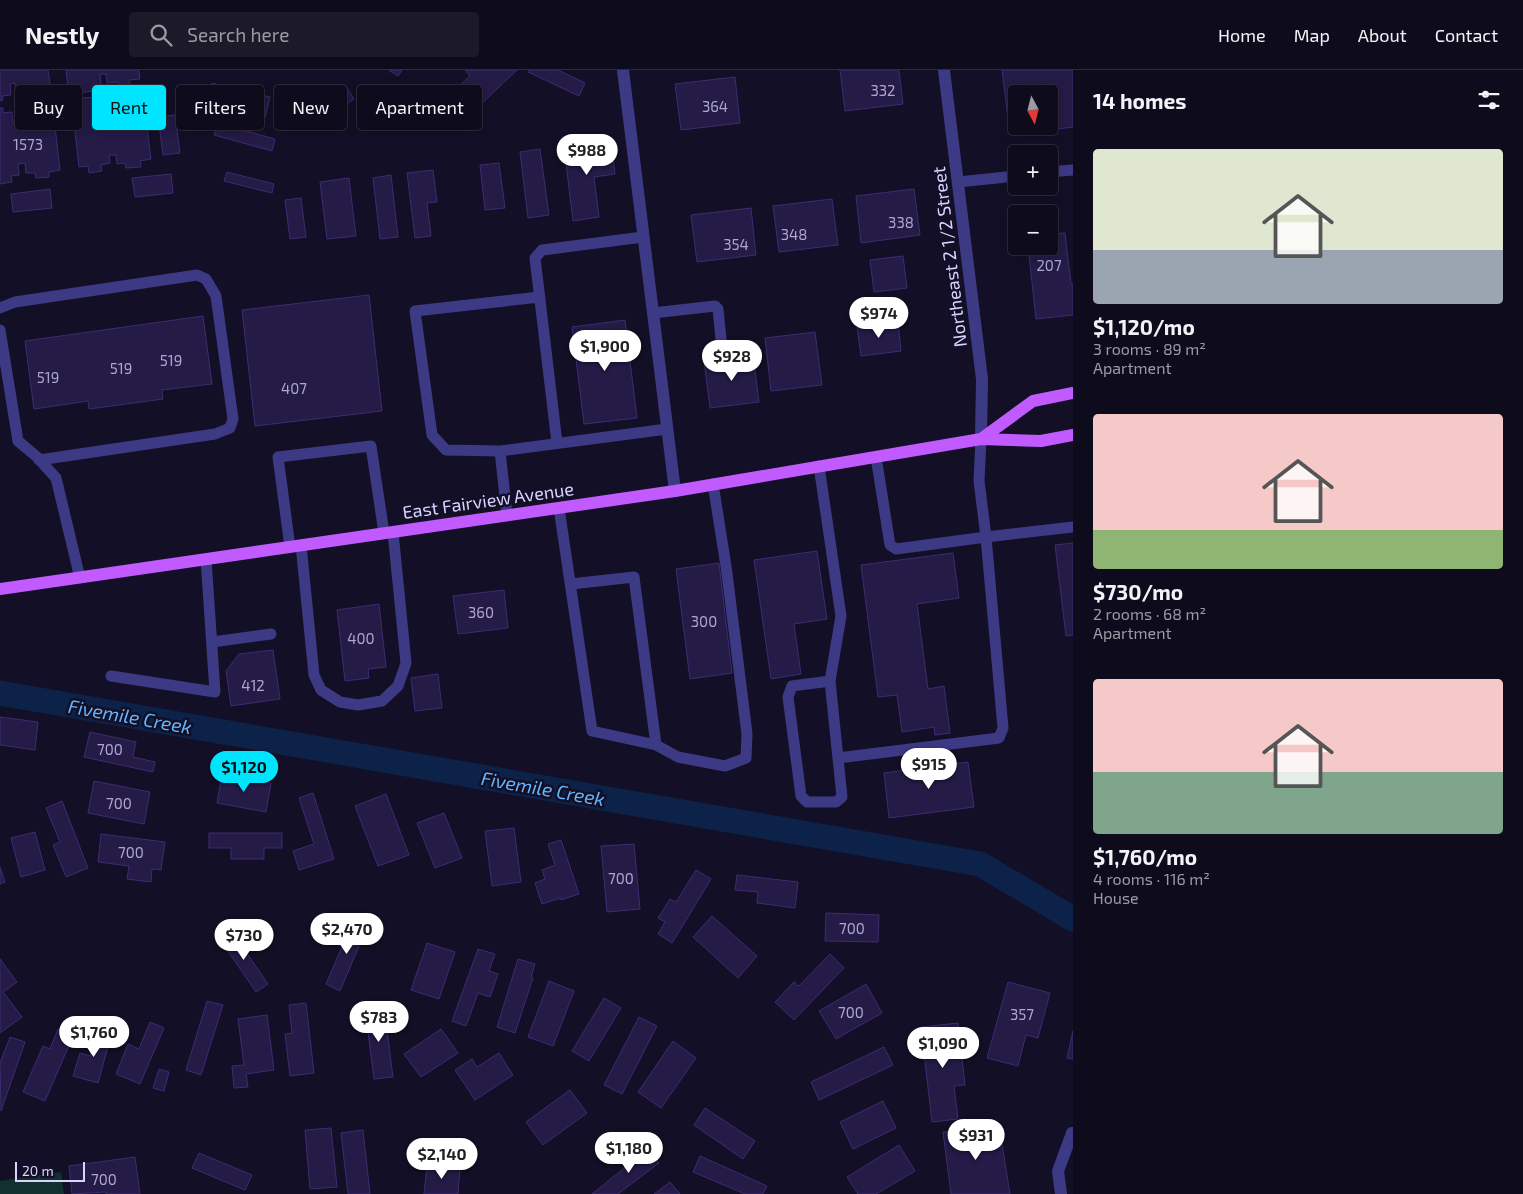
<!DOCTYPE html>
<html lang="en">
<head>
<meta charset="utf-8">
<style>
  body { margin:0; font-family:"Exo 2",sans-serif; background:#1c1929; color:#f1f3f6; height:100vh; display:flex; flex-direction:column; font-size:19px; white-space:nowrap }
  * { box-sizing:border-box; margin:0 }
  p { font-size:16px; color:#9b9ba3 }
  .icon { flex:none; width:28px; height:28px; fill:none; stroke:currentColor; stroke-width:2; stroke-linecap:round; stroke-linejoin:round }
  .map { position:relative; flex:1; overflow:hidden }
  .panel { display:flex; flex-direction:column; background:#0e0b1c; width:450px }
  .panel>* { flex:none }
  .top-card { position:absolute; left:15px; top:15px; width:475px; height:45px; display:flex; gap:10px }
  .needle { width:32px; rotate:173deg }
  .buttons { position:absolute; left:1008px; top:15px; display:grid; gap:10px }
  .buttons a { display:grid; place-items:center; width:50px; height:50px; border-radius:5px; background:#0e0b1c; box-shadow:0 2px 12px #0003,0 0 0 1px #2e2b3b; font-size:25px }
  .scale { position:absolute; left:15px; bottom:12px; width:70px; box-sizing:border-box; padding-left:5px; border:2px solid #d9d4ff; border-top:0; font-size:14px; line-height:18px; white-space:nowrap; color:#d9d4ff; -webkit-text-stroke:4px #130f26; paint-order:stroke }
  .price { position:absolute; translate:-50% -42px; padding:0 11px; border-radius:18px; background:#fff; color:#222; font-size:16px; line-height:32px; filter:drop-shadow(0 1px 2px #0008) }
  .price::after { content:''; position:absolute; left:50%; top:30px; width:15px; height:11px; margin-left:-8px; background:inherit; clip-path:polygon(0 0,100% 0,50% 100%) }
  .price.on { background:#00e5ff; color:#111 }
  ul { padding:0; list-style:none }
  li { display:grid; align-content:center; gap:10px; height:265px; padding:0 20px }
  li span { display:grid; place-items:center; height:155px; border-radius:5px; color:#555 }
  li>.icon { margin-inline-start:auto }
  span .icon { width:90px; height:90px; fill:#fffc; stroke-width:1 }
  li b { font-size:21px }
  h2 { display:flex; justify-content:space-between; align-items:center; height:60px; padding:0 20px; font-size:21px }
  .pill { padding:0 18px; border-radius:5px; background:#0e0b1c; box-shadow:0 2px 12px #0003,0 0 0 1px #2e2b3b; font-size:18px; line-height:45px }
  .pill.on { background:#00e5ff; color:#111 }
  header { display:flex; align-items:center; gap:30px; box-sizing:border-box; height:70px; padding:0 25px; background:#0e0b1c; border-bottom:1px solid #2e2b3b }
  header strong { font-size:24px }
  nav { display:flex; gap:28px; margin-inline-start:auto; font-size:18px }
  .search { width:350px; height:45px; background:#1c1929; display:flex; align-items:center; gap:12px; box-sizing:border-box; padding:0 18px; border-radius:5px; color:#9b9ba3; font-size:19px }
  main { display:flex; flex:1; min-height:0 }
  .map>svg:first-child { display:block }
  .green { fill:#12302f }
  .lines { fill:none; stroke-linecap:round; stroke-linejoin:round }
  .canal { stroke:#0c2248; stroke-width:25 }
  .building { fill:#241b47; stroke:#3b2d73; fill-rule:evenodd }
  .lane { stroke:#3d3a85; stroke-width:11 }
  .street { stroke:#3d3a85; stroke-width:12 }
  .primary { stroke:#c25bff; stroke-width:12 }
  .labels { text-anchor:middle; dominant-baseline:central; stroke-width:5; stroke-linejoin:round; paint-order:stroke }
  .number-label { font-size:15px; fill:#aca6d1 }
  .street-label { font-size:18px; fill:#d9d4ff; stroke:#130f26 }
  .water-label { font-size:19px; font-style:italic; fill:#62b6ff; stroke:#130f26 }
</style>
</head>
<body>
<header>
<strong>Nestly</strong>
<div class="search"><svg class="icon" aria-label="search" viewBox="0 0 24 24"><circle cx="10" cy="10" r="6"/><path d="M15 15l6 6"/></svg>Search here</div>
<nav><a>Home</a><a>Map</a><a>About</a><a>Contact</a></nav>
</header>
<main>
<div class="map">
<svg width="1073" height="1124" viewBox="0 0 1073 1124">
  <rect width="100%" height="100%" fill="#130f26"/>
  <path class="green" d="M61 1102 64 1124H0V1111Z"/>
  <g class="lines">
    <path class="canal" d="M0 623 980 794 1073 849"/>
  </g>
  <path class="building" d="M0 0H48L51 21 41 22V27L27 29 25 22 16 23 15 13 10 14 11 25 2 26 3 30 0 31Z
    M66 0H139L140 9 129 10 130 15 119 16 118 12 107 13 106 4H100L101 15 93 16 94 21 79 23 78 17 68 18Z
    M389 0H402L398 6Z
    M465 0H517L479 36 459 16 470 6Z
    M529 0H558L585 13 579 26 528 2Z
    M840 0H899L903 34 845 41Z
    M1002 0H1073V57L1010 65ZM1016 24H1049V56H1016Z
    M735 7 740 53 681 60 675 14Z
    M212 13 270 27 265 48 245 43 247 36 209 27Z
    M345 15 354 29 323 50 313 36Z
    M376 15 409 32 403 43 370 26Z
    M132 22V27L143 26 151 89 140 91 141 97 126 98 125 93 117 94 116 85H109L110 93 101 95 102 101 89 103 88 96 79 97 72 36 81 35V28L94 27 95 34 103 33 104 43 112 42 110 30 119 29 118 24Z
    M39 35 40 40 53 39 60 100 49 102V107L36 108 35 103H26L25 93 18 94 19 105 11 106 12 112 0 114V38H3V43L12 42 13 54 22 53 20 43 30 42 29 36Z
    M175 45 180 83 163 85 158 47Z
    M218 53 275 69 272 81 214 65Z
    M611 71 615 104 594 107 599 147 573 151 564 77Z
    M540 79 549 145 528 148 520 82Z
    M499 93 505 138 485 140 480 95Z
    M433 100 437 132 427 133 431 166 415 168 407 103Z
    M227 102 274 114 272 123 224 111Z
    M171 104 173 123 135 127 132 108Z
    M391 105 398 167 380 169 373 108Z
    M349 108 356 166 327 169 320 112Z
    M50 119 52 138 13 142 11 124Z
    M914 119 920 165 861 173 856 126Z
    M301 128 306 167 290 169 285 130Z
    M832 129 838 175 779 182 773 136Z
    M751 138 756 185 697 192 691 145Z
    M1065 163 1071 214H1073V245L1036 249 1028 176H1049V164Z
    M903 186 907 218 874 222 870 190Z
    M369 225 382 341 255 356 242 240Z
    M203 246 212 314 162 320 163 329 89 339 88 331 34 339 25 271Z
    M625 250 637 348 584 354 572 257Z
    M898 252 901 281 861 286 857 257Z
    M815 262 822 315 771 321 765 268Z
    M753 285 759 332 710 338 704 291Z
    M1073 473V565L1066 566 1055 475Z
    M817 481 827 549 794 554 801 604 771 609 754 490Z
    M953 483 959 528 917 534 928 619 944 616 950 663 935 665 934 657 902 662 897 625 878 627 861 495Z
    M719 493 732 603 690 609 676 499Z
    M504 520 508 558 458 564 453 526Z
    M379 534 386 597 368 599 369 608 345 611 337 540Z
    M273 580 280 629 231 636 226 601 239 584Z
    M438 604 442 638 415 641 411 608Z
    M0 647 38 652 35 680 0 675Z
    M90 662 136 672 133 687 155 692 153 702 84 687Z
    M968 692 974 737 889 748 884 703Z
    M222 704 271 713 266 742 217 733Z
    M94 711 150 722 144 754 88 743Z
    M313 723 334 789 299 800 293 781 314 774 299 728Z
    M386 724 409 785 378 796 355 736Z
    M62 731 88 798 66 807 53 775 60 772 46 738Z
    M444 743 462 788 435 798 417 753Z
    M514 758 521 812 492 816 485 761Z
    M35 762 45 800 21 807 11 768Z
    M209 763H282V778H264V789H231V778H209Z
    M101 764 165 772 161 800 152 799 151 812 127 809 129 796 98 792Z
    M561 770 579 824 561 830V828L542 834 535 813 545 809 542 800 555 795 548 774Z
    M634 774 640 839 607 842 601 776Z
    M0 797 5 812 0 814Z
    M696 800 711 809 672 873 658 864 665 852 658 848 670 829 676 832Z
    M737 805 798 812 795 838 757 833 758 822 735 820Z
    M826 843 879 845 878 872 825 871Z
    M712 846 757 886 738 908 693 867Z
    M354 849 368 855 340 921 326 914Z
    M231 860 268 914 256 922 219 868Z
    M427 873 455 882 439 929 411 920Z
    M478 879 495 884 489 901 498 904 490 927 478 923 466 956 452 951Z
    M830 884 844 898 794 950 775 932 794 912 799 916Z
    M0 889 17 912 3 922 22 947 0 963Z
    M518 889 535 894 531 907 533 908 515 963 497 957Z
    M549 911 574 921 553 976 528 967Z
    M1008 912 1050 923 1038 968 1026 965 1018 996 987 988Z
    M866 914 882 943 836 969 819 941Z
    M604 928 621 938 589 991 572 981Z
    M207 931 223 935 201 1005 186 1000Z
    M306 933 314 1003 290 1006 285 964 292 963 289 935Z
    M384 936 393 1007 374 1009 365 939Z
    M267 945 274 1000 246 1004 248 1017 234 1018 232 996 244 995 238 949Z
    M639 947 657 956 622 1024 604 1015Z
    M150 952 164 958 140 1014 116 1004 128 974 139 979Z
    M958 953 965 1015 954 1016 958 1049 932 1052 921 957Z
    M98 958 112 962 98 1013 73 1006 80 983 90 986Z
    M58 959 73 966 45 1031 23 1022 43 976 50 979Z
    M441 959 458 983 421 1007 404 984Z
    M1073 961V989L1067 988Z
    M10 967 25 972 1 1041 0 993Z
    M673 971 696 988 661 1038 638 1022Z
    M884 977 893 995 819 1030 811 1012Z
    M499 983 513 1005 475 1030 455 1000 472 989 477 997Z
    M159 999 169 1002 164 1021 153 1018Z
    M570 1020 587 1043 543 1075 526 1052Z
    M883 1031 896 1058 853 1079 840 1052Z
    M705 1038 755 1071 743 1089 694 1055Z
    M999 1055 1010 1124H951L943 1062Z
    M331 1058 337 1117 310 1119 305 1060Z
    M363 1060 370 1124H348L341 1063Z
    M899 1075 915 1101 876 1124H858L847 1107Z
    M648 1079 659 1093 618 1124H592Z
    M199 1083 252 1105 245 1120 192 1098Z
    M700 1086 767 1116 763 1124H745L693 1102Z
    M135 1087 140 1124H106V1122L72 1124 69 1096Z
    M427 1095 460 1097 458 1124H424Z
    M670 1112 680 1124H654Z"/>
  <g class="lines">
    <path class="lane" d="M1049 102 1073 100
      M958 112 1016 106
      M0 238 15 232 197 205 206 209 216 226 233 349 230 358 215 364 39 390
      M653 243 715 236 718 239 722 279
      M0 260 18 371 37 387 56 408 80 508
      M981 369 979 411 986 467 1073 457
      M557 373 535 188 542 180 643 167
      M500 381 446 380 432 365 415 241 540 227
      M819 396 841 546 830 611 842 727 836 732H807L801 726 788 627 792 616 830 611
      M559 438 592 661 656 675 634 507 571 514
      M507 445 500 381 667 359
      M301 475 314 605 321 620 340 632 358 635 382 631 398 616 406 593 393 462
      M290 477 278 387 371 376 384 463
      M212 572 271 564
      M111 606 215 622 206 489
      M656 675 678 687 725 696 746 688 747 664 726 496 713 414
      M838 688 999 668 1003 658 986 467 896 479 890 475 876 387"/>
    <path class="street" d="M623 0 675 421
      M944 0 982 309 981 369
      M1061 1124 1058 1101 1072 1063H1073"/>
    <path class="primary" d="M981 369 1033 331 1073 323
      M0 519 675 421 981 369 1041 371 1073 365"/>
  </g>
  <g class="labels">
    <g class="number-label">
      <text x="883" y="20">332</text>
      <text x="715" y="36">364</text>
      <text x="28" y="74">1573</text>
      <text x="901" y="152">338</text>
      <text x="794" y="164">348</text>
      <text x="736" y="174">354</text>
      <text x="1049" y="195">207</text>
      <text x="171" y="290">519</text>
      <text x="121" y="298">519</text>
      <text x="48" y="307">519</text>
      <text x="294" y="318">407</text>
      <text x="481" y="542">360</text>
      <text x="704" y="551">300</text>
      <text x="361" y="568">400</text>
      <text x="253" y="615">412</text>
      <text x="110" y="679">700</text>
      <text x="119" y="733">700</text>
      <text x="131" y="782">700</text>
      <text x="621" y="808">700</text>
      <text x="852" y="858">700</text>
      <text x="851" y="942">700</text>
      <text x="1022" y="944">357</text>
      <text x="104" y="1109">700</text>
    </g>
    <g class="street-label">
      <text transform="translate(949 187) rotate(-97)">Northeast 2 1/2 Street</text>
      <text transform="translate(488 430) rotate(-8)">East Fairview Avenue</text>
    </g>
    <g class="water-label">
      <text transform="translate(130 646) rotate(10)">Fivemile Creek</text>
      <text transform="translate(543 718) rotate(10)">Fivemile Creek</text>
    </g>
  </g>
</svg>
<div class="buttons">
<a><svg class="needle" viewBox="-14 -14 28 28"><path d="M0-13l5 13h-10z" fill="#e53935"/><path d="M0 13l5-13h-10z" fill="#9b9ba3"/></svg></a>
<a>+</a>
<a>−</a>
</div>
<div class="scale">20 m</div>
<b class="price" style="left:587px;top:106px">$988</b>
<b class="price" style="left:879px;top:269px">$974</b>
<b class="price" style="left:605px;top:302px">$1,900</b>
<b class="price" style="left:732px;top:312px">$928</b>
<b class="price" style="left:929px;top:720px">$915</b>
<b class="price on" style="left:244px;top:723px">$1,120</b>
<b class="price" style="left:347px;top:885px">$2,470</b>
<b class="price" style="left:244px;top:891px">$730</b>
<b class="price" style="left:379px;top:973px">$783</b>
<b class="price" style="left:94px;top:988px">$1,760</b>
<b class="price" style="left:943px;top:999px">$1,090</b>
<b class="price" style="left:976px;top:1091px">$931</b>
<b class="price" style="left:629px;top:1104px">$1,180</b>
<b class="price" style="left:442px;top:1110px">$2,140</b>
<div class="top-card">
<a class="pill">Buy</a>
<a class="pill on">Rent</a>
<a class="pill">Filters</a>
<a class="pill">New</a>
<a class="pill">Apartment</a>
</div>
</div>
<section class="panel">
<h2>14 homes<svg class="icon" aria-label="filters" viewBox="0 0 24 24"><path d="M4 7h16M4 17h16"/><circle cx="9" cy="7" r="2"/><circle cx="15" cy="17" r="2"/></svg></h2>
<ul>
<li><span style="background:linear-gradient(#dfe7d0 65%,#9aa5b1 0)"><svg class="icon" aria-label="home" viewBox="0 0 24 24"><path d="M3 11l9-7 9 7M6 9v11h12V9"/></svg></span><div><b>$1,120/mo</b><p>3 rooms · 89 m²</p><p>Apartment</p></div></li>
<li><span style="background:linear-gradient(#f6c9c9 75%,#8fb573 0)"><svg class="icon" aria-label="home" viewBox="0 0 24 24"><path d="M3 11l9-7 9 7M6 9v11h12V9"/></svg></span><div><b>$730/mo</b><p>2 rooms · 68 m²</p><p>Apartment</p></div></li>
<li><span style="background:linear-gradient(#f6c9c9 60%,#7fa58c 0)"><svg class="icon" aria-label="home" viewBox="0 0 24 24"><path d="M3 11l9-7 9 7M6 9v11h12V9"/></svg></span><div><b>$1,760/mo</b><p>4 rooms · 116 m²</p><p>House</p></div></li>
</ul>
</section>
</main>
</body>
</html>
